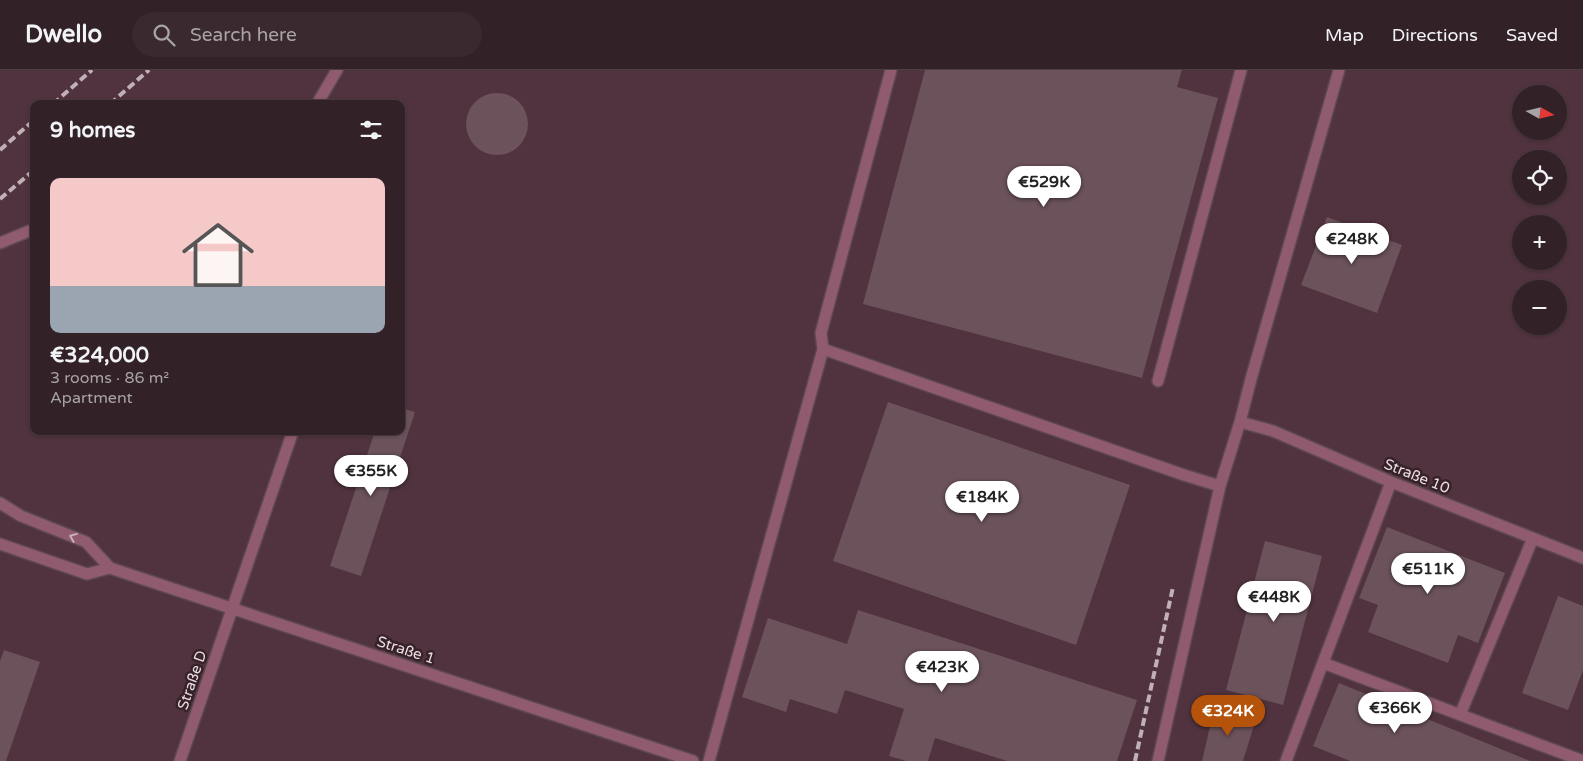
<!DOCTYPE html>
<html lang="en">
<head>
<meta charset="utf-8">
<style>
  body { margin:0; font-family:"Varela Round",sans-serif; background:#3a292f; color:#f1f3f6; height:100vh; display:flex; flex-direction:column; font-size:19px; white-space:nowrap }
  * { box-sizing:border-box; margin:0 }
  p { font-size:16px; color:#a8a3a7 }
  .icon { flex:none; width:28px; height:28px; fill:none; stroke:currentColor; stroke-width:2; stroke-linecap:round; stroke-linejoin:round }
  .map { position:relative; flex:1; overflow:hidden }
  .sheet { position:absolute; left:30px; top:30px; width:375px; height:335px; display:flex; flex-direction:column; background:#322127; border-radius:10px; box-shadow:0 1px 4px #0004,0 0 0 1px #4d3e44 }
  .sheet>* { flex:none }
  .needle { width:32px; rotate:98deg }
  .buttons { position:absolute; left:1512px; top:15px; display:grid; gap:10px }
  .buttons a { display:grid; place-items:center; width:55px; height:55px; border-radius:50%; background:#322127; box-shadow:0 1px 4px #0004,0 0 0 1px #4d3e44; font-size:25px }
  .price { position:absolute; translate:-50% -42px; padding:0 11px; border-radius:18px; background:#fff; color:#222; font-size:16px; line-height:32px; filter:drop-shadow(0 1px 2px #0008) }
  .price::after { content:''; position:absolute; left:50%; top:30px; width:15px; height:11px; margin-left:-8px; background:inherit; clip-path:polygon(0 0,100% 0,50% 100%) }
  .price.current { background:#b45309; color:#fff }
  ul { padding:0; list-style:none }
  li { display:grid; align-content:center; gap:10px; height:265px; padding:0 20px }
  li span { display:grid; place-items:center; height:155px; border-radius:10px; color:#555 }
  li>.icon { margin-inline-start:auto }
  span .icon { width:90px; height:90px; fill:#fffc; stroke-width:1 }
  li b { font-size:21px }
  h2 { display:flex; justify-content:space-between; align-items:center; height:60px; padding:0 20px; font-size:21px }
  header { display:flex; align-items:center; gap:30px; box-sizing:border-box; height:70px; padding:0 25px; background:#322127; border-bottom:1px solid #4d3e44 }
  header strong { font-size:24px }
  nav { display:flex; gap:28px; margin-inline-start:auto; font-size:18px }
  .search { width:350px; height:45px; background:#3a292f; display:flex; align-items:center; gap:12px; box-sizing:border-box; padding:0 18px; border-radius:28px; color:#a8a3a7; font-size:19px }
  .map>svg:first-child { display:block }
  .built { fill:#50333e; fill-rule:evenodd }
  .building { fill:#6b525b }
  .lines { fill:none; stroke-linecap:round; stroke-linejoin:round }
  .lane-casing { stroke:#5d4850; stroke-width:14 }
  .lane { stroke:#905a6f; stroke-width:11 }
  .rail { stroke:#c1b0b6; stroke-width:4; stroke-dasharray:8 4; stroke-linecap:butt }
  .oneway { stroke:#cbaeb9 }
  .labels { text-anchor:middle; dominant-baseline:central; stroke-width:5; stroke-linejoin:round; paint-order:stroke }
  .street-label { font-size:15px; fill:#ebdce1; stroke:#37222a }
</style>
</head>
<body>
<header>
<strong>Dwello</strong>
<div class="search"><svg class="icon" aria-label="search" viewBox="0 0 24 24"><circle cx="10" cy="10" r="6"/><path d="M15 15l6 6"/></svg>Search here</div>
<nav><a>Map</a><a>Directions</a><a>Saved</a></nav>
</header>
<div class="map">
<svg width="1583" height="691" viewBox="0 0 1583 691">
  <rect width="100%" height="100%" fill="#422c34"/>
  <path class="built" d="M0 0H1583V691H0ZM1521 24H1559V61H1521ZM34 34H401V361H34ZM1521 89H1559V126H1521ZM1521 154H1559V191H1521ZM1521 219H1559V256H1521Z"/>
  <path class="building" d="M925 0H1182L1177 17 1218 28 1142 308 863 234Z
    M466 54a31 31 0 1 1 62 0a31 31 0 1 1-62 0Z
    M1327 147 1402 175 1377 243 1301 215Z
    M888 332 1130 415 1076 575 833 491Z
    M401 338 415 342 361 506 330 496 375 361H401Z
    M1387 457 1505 503 1478 573 1458 565 1448 593 1368 562 1378 535 1359 528Z
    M1265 471 1322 486 1283 635 1226 620Z
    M1558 526 1583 536V600L1568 640 1522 623Z
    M858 540 1137 630 1117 691H1007L935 668 928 691H906L889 686 904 639 845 620 837 644 790 629 786 642 742 627 768 548 847 574Z
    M4 580 40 592 6 691H0V591Z
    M1339 613 1530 691H1350L1313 676Z
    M1214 639 1256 649 1243 691H1202Z"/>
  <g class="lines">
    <g class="lane-casing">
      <path id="lane" d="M317 34 337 0
        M0 173 34 159
        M823 279 1184 405 1220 416
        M1158 311 1241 0
        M1240 352 1273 361 1391 412 1583 488
        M0 433 21 446 86 472 110 498 693 691
        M0 474 87 504 110 498
        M1323 593 1583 691
        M1460 645 1533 468
        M180 691 293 361
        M709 691 823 279 821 263 891 0
        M1158 691 1220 416 1240 352 1251 309 1339 0
        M1286 691 1391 412"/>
    </g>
    <use href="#lane" class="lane"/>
    <path class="rail" d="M53 34 92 0
      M110 34 149 0
      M0 80 34 50
      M0 129 34 100
      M1135 691 1173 517"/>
  </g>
  <defs><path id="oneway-chevron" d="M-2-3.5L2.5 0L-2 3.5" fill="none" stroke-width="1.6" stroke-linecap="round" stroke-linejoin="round" transform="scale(1.25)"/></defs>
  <use class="oneway" href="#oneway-chevron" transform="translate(73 467) rotate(-158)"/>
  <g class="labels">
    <g class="street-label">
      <text transform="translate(1417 406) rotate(22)">Straße 10</text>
      <text transform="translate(406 580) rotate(18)">Straße 1</text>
      <text transform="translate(192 610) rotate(-71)">Straße D</text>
    </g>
  </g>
</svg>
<div class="buttons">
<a><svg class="needle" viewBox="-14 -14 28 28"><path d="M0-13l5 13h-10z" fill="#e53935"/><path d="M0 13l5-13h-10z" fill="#a8a3a7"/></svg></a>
<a><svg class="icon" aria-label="locate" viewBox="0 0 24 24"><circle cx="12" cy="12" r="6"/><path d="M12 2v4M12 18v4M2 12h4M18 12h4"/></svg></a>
<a>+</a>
<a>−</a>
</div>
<b class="price" style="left:1044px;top:138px">€529K</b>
<b class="price" style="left:1352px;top:195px">€248K</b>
<b class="price" style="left:371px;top:427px">€355K</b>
<b class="price" style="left:982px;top:453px">€184K</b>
<b class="price" style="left:1428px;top:525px">€511K</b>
<b class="price" style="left:1274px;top:553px">€448K</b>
<b class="price" style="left:942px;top:623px">€423K</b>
<b class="price" style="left:1395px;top:664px">€366K</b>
<b class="price current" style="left:1228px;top:667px">€324K</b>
<section class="sheet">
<h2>9 homes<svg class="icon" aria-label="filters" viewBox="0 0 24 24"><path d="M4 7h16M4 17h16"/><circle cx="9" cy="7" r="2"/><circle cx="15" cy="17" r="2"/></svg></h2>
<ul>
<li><span style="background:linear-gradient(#f6c9c9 70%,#9aa5b1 0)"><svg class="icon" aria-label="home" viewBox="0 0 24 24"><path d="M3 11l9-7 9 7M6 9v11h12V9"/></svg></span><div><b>€324,000</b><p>3 rooms · 86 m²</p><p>Apartment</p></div></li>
</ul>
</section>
</div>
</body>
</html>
